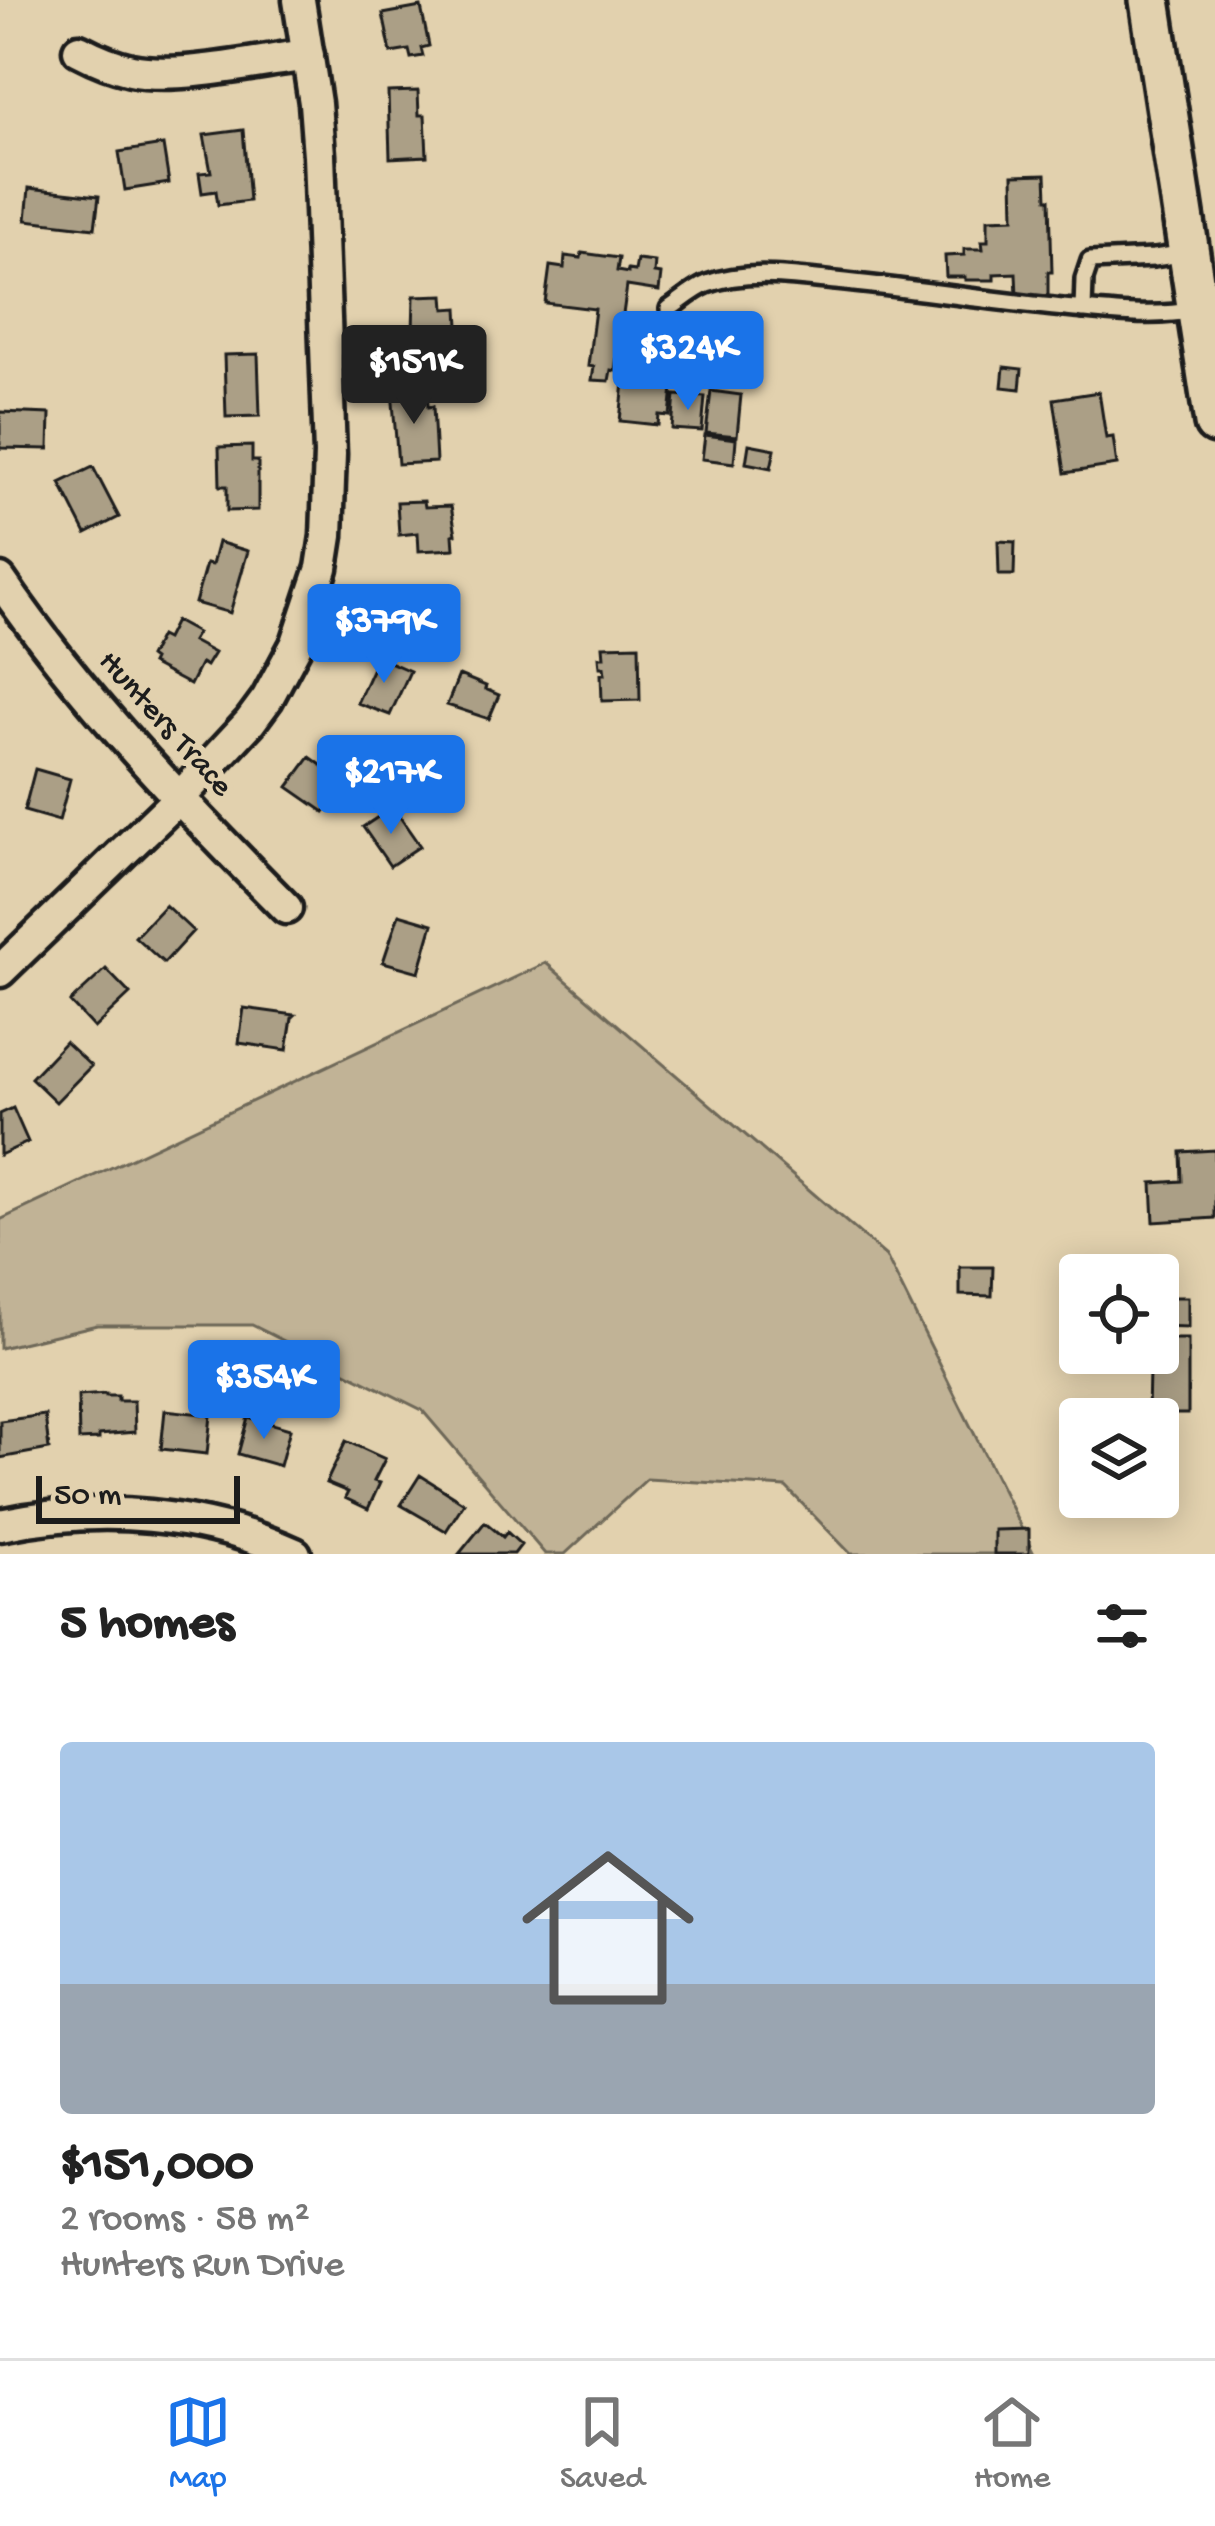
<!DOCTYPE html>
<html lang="en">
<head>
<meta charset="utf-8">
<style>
  body { margin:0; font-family:"Gochi Hand",sans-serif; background:#f6f6f6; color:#222; height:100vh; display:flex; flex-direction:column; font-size:45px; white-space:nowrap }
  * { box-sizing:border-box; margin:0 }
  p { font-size:39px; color:#767676 }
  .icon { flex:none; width:66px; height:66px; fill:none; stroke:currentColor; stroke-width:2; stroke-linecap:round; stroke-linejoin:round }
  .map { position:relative; height:1554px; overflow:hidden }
  .panel { display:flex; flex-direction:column; background:#fff; flex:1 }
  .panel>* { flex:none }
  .fabs { position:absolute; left:1059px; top:1254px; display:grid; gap:24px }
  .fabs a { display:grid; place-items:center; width:120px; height:120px; border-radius:12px; background:#fff; box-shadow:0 6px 30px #0003; font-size:60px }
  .scale { position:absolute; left:36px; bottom:30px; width:204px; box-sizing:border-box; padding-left:12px; border:6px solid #1c1c1c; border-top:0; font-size:33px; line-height:42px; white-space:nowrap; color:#1c1c1c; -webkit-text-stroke:9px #e2d1ae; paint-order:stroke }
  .price { position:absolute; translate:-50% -102px; padding:0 27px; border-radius:12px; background:#1a73e8; color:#fff; font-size:39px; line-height:78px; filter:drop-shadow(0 3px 6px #0008) }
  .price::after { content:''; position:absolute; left:50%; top:72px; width:36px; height:27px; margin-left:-18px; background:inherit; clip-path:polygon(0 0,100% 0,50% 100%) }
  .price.current { background:#222; color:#fff }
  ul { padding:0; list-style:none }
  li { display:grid; align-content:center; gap:24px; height:636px; padding:0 60px }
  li+li { border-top:3px solid #e0e0e0 }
  li span { display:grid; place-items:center; height:372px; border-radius:12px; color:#555 }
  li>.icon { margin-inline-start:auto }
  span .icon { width:216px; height:216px; fill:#fffc; stroke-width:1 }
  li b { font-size:51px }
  h2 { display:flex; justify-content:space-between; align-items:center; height:144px; padding:0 60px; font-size:51px }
  .dock { display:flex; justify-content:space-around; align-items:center; height:168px; border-top:3px solid #e0e0e0; background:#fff; font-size:33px; color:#767676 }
  .dock a { display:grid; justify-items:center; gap:6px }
  .dock .current { color:#1a73e8 }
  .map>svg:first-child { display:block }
  .green { fill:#c1b396; stroke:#6e6859; stroke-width:3 }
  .building { fill:#ab9f86; stroke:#1c1c1c; stroke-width:3 }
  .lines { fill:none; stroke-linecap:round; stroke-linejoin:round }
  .lane-casing { stroke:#1c1c1c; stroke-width:24 }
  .street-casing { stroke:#1c1c1c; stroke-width:39 }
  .secondary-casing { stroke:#1c1c1c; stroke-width:48 }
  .lane { stroke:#e2d1ae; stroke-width:15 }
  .street { stroke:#e2d1ae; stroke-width:30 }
  .secondary { stroke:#e2d1ae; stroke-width:39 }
  .labels { text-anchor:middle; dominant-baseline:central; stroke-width:12; stroke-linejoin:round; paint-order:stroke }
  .street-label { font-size:33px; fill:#1c1c1c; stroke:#e2d1ae }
</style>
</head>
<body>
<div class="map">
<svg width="1215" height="1554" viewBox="0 0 1215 1554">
  <rect width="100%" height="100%" fill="#e2d1ae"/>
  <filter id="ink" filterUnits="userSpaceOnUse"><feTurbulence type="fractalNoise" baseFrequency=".00833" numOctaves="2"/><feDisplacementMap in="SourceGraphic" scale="24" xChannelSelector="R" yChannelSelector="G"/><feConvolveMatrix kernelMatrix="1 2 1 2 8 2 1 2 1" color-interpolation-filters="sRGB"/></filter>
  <g filter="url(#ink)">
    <path class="green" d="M546 963 886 1256 1034 1554H851L786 1487 647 1479 565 1554H545L422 1410 252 1325H97L0 1348V1220Z"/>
    <path class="building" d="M421 7 429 46 421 48 423 56 411 58 409 50 391 53 383 14Z
      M418 91 419 115H425L427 156 390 158 388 92Z
      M243 130 249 201 218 205 216 191 202 193 199 173 211 172 204 135Z
      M163 145 169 183 125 190 119 152Z
      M1046 174 1047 199H1050L1052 272H1048V296L1017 297 1016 273 994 274V280H965V277H946L945 256 964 255V249H983L982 241H988V219L1014 218 1013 175Z
      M29 188 99 196 95 228 26 220Z
      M582 253 619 258 617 271 628 273V270L635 271 637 260 655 262 654 273 661 274 659 291 627 286 615 371 611 370 609 381 592 380 594 367 588 366 595 309 545 303 550 266 564 268 565 256 581 258Z
      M444 295 445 309 458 308 459 326H448V367L412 368 414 296Z
      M683 324 705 328 699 364 677 361Z
      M258 354 260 416 226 417 224 355Z
      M1004 367 1022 369 1020 389 1002 387Z
      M624 382 673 387 670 416 659 415 658 425 620 421Z
      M427 388 428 407 433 406 436 462 398 464 392 390Z
      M711 391 741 395 737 436 706 433Z
      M1099 392 1106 438 1113 437 1117 465 1065 473 1054 399Z
      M675 395 705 397 702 431 672 429Z
      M0 412 50 414 49 449 0 448Z
      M705 435 736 439 734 463 702 459Z
      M749 444 775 449 771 468 746 463Z
      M252 446V461H258V510L227 511V486H220L219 447Z
      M93 467 119 517 86 534 60 483Z
      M424 501 425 507 451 506 456 534 453 535 454 549 419 551 418 533 399 535 397 502Z
      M998 541 1015 542 1014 575H999Z
      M218 542 248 551 230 613 195 603 206 564 212 565Z
      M421 586 458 596 444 650 406 640Z
      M175 621 197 633 192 641 214 653 206 666 201 663 190 685 151 664 153 660 149 657 160 636 166 639Z
      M639 645 640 700 602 701 601 674H605L604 667H600L599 657H604L603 646Z
      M378 657 410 671 390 715 357 703Z
      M459 675 486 686 485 689 499 695 489 719 447 705Z
      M428 756 437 774 447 769 451 778 411 798 397 772Z
      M310 757 345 782 324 812 288 787Z
      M35 769 70 779 59 821 24 811Z
      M399 778 409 797 385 810 374 791Z
      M393 807 420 846 390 866 363 827Z
      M165 905 193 931 164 963 135 937Z
      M399 914 433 924 419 972 383 962Z
      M106 969 130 994 94 1028 70 1002Z
      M244 1008 295 1015 292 1018 287 1050 239 1043Z
      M65 1042 91 1066 56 1102 31 1078Z
      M13 1108 28 1142 0 1155V1114Z
      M1215 1150V1218L1154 1222 1152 1183 1182 1181 1181 1152Z
      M960 1267H993L992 1296 960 1295Z
      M1158 1297H1188V1327L1158 1326Z
      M1158 1339H1188V1414H1148L1149 1371H1132V1354L1158 1353Z
      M106 1394V1396H118V1401H134L135 1432 99 1435V1439L79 1440 78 1396Z
      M165 1410 211 1415 207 1454 161 1449Z
      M45 1415 49 1449 0 1458V1421Z
      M248 1417 290 1429 280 1466 238 1454Z
      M346 1441 385 1459 374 1481 380 1483 368 1509 345 1498 348 1492 326 1483Z
      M420 1475 464 1503 446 1531 401 1505Z
      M485 1522 503 1537 507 1532 521 1545 514 1554H459Z
      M1029 1529V1554H994V1530Z"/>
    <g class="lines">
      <g class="lane-casing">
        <path id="lane" d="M669 309C681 301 694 289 707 284 748 269 794 277 836 281 916 289 995 302 1075 309 1115 313 1155 318 1195 310
          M1083 310 1084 279 1090 261 1154 258 1187 253"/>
      </g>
      <g class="street-casing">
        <path id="street" d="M79 50C96 59 113 66 131 70 177 80 260 61 308 55
          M0 580C82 700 184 805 286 908
          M0 971 180 797 250 722 267 699 297 643 322 568 327 536 330 454 319 155 315 103 299 0
          M0 1525C100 1504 202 1512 295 1554"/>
      </g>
      <g class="secondary-casing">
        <path id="secondary" d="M1150 0 1215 423"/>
      </g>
      <use href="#lane" class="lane"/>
      <use href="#street" class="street"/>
      <use href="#secondary" class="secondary"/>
    </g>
  </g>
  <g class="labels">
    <g class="street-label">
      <text transform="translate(164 725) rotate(48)">Hunters Trace</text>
    </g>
  </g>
</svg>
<div class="fabs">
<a><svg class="icon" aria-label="locate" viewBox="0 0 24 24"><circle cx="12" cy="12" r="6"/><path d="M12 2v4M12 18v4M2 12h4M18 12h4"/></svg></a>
<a><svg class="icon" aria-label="layers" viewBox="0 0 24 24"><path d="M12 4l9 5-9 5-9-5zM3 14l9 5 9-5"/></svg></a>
</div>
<div class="scale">50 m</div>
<b class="price" style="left:688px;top:413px">$324K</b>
<b class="price current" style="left:414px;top:427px">$151K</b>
<b class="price" style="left:384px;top:686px">$379K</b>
<b class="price" style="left:391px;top:837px">$217K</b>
<b class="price" style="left:264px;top:1442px">$354K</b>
</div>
<section class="panel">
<h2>5 homes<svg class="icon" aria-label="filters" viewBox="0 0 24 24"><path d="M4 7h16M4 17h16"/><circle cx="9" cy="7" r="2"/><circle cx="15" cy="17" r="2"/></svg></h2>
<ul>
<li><span style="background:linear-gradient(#a9c7e8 65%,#9aa5b1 0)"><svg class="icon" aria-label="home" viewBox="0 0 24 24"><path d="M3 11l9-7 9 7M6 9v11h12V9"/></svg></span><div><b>$151,000</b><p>2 rooms · 58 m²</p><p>Hunters Run Drive</p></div></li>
</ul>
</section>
<nav class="dock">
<a class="current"><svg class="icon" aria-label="map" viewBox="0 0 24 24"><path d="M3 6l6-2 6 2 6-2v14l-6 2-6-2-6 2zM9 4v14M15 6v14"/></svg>Map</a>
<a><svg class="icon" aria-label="saved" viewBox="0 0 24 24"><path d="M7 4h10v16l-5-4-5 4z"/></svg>Saved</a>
<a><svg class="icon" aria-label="home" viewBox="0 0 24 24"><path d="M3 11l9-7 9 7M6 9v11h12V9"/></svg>Home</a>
</nav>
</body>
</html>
